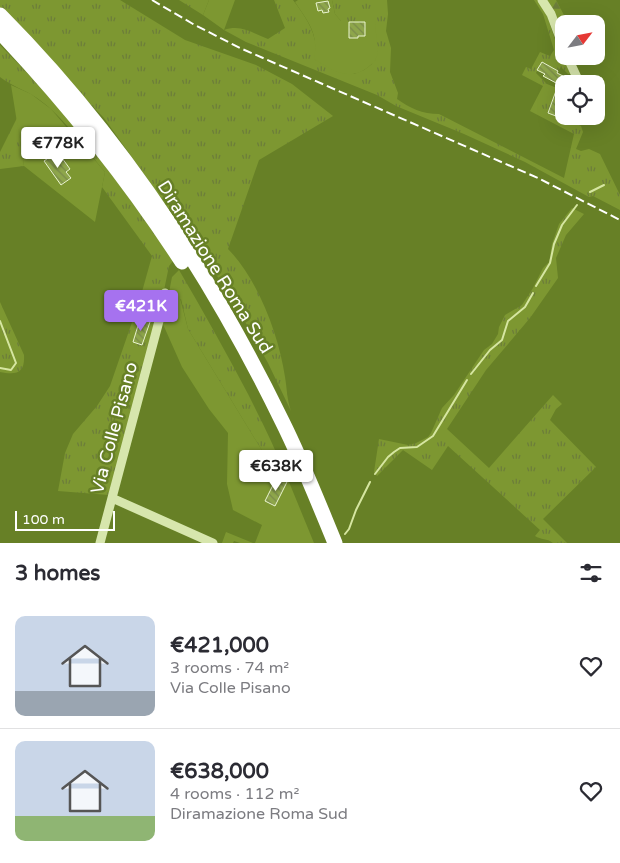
<!DOCTYPE html>
<html lang="en">
<head>
<meta charset="utf-8">
<style>
  body { margin:0; font-family:"Varela Round",sans-serif; background:#f2f2f3; color:#2b2b33; height:100vh; display:flex; flex-direction:column; font-size:19px; white-space:nowrap }
  * { box-sizing:border-box; margin:0 }
  p { font-size:16px; color:#7c7c81 }
  .icon { flex:none; width:28px; height:28px; fill:none; stroke:currentColor; stroke-width:2; stroke-linecap:round; stroke-linejoin:round }
  .map { position:relative; height:543px; overflow:hidden }
  .details { display:flex; flex-direction:column; background:#fff; flex:1 }
  .details>* { flex:none }
  .needle { width:32px; rotate:58deg }
  .controls { position:absolute; left:555px; top:15px; display:grid; gap:10px }
  .controls a { display:grid; place-items:center; width:50px; height:50px; border-radius:10px; background:#fff; box-shadow:0 5px 20px #0002; font-size:25px }
  .scale { position:absolute; left:15px; bottom:12px; width:100px; box-sizing:border-box; padding-left:5px; border:2px solid #fff; border-top:0; font-size:14px; line-height:18px; white-space:nowrap; color:#fff; -webkit-text-stroke:4px #678026; paint-order:stroke }
  .price { position:absolute; translate:-50% -42px; padding:0 11px; border-radius:5px; background:#fff; color:#222; font-size:16px; line-height:32px; filter:drop-shadow(0 1px 2px #0008) }
  .price::after { content:''; position:absolute; left:50%; top:30px; width:15px; height:11px; margin-left:-8px; background:inherit; clip-path:polygon(0 0,100% 0,50% 100%) }
  .price.current { background:#a672ef; color:#fff }
  ul { padding:0; list-style:none }
  li { display:flex; align-items:center; gap:15px; height:125px; padding:0 15px }
  li+li { border-top:1px solid #e1e1e2 }
  li span { display:grid; place-items:center; flex:none; width:140px; height:100px; border-radius:10px; color:#555 }
  li>.icon { margin-inline-start:auto }
  span .icon { width:60px; height:60px; fill:#fffc; stroke-width:1 }
  li b { font-size:21px }
  h2 { display:flex; justify-content:space-between; align-items:center; height:60px; padding:0 15px; font-size:21px }
  .map>svg:first-child { display:block }
  .grass { fill:url(#grass-tufts); fill-rule:evenodd }
  .forest { fill:url(#forest-firs) }
  .garden { fill:#7d9731; fill-rule:evenodd }
  .lines { fill:none; stroke-linecap:round; stroke-linejoin:round }
  .stream { stroke:#d6e6a1; stroke-width:2 }
  .building { fill:url(#building-back-hatch); stroke:#ebf5d0 }
  .minor { stroke:#d7e6ad; stroke-width:9 }
  .highway { stroke:#fff; stroke-width:15 }
  .rail { stroke:#fff; stroke-width:2; stroke-dasharray:9 4; stroke-linecap:butt }
  .labels { text-anchor:middle; dominant-baseline:central; stroke-width:5; stroke-linejoin:round; paint-order:stroke }
  .street-label { font-size:18px; fill:#fff; stroke:#678026 }
</style>
</head>
<body>
<div class="map">
<svg width="620" height="543" viewBox="0 0 620 543">
  <defs>
    <pattern id="grass-tufts" width="24" height="20" patternUnits="userSpaceOnUse" patternTransform="scale(1.25)"><rect width="24" height="20" fill="#7d9731"/><path d="M3 7l-1-3M5 7V3M7 7l1-3M15 17l-1-3M17 17v-4M19 17l1-3" fill="none" stroke="#6c7d3a"/></pattern>
    <pattern id="forest-firs" width="22" height="20" patternUnits="userSpaceOnUse" patternTransform="scale(1.25)"><rect width="22" height="20" fill="#7d9731"/><path d="M5 1l3.5 6h-7zM16 11l3.5 6h-7z" fill="#6c7d3a"/></pattern>
    <pattern id="building-back-hatch" width="6" height="6" patternUnits="userSpaceOnUse" patternTransform="scale(1.25)"><rect width="6" height="6" fill="#8ea64b"/><path d="M-1 5l2 2M0 0l6 6M5-1l2 2" fill="none" stroke="#7a8b4b"/></pattern>
  </defs>
  <rect width="100%" height="100%" fill="#678026"/>
  <path class="grass" d="M0 0H120L185 40 256 65 292 84 333 116 259 160 228 249C258 279 279 336 285 377 287 389 287 400 291 411L268 363 244 320 197 243 174 216 104 118 0 11Z
    M179 0H209L203 15Z
    M274 0H293C304 15 314 28 316 47L354 74 364 70 372 64 375 21H341L335 14 332 0H387L388 14 386 31 391 48 390 72 398 93 397 99C410 108 422 114 439 114L564 178 574 134 530 111 543 86 522 75 526 67 531 69 540 52 550 56 554 50 543 14 534 0H539L545 10 559 51 572 74H568L561 67 558 71 542 62 536 73 547 84 557 88 548 113 577 122V124L581 126 583 132 576 149 581 151 589 149 600 154 620 195V210L593 196 589 197 525 162 464 134 396 106 377 95 246 42 224 30C241 24 252 33 268 39L285 28Z
    M0 45C65 110 122 184 173 261L169 266 163 295 109 495 58 491 65 453 73 434 97 406 110 386 140 299 152 256 102 187 105 172C84 147 64 117 37 98 25 90 12 86 0 77ZM140 319 150 322 142 345 133 342Z
    M17 118 24 166 0 169V152Z
    M572 208 584 214 566 235 556 258 558 278 530 318 486 370 447 429 489 468 553 395 562 404 556 409 550 420 596 467 543 519 567 543H553C547 538 541 540 535 536L540 530 448 446 432 470 403 450 377 476 374 472 379 439 408 445 416 443 428 437 431 433 442 408 454 395 484 350 492 344 498 334 499 327 505 315 522 305 533 288 543 268 549 262 552 244 559 224Z
    M179 270C203 311 226 352 248 394 262 422 276 449 286 478L280 467 269 462 188 329 181 299 166 308 172 277Z
    M0 302 24 355C25 374 16 375 0 372Z"/>
  <path class="forest" d="M545 0H556L565 17 572 24H564L563 34Z"/>
  <path class="garden" d="M209 0H235L224 30 203 15Z
    M298 0H332L335 14 341 21H375C375 28 379 52 377 56 376 61 371 65 367 68 349 82 330 69 314 59 319 33 308 22 295 2Z
    M11 85 31 94 51 109 105 172 95 222 24 166ZM53 154 58 160 62 158 70 169 66 172 71 178 62 185 44 161Z
    M180 298 188 329 269 462 280 467 289 482 314 543H255L262 525 233 510 227 484 228 433 209 409 182 367 162 322 166 308ZM277 477 287 482 275 506 265 501Z
    M226 532 253 543H240L234 541 233 543H222Z"/>
  <g class="lines">
    <path class="stream" d="M590 192 604 185
      M536 286 550 263 554 244 562 225 577 205
      M0 321 16 363 11 370 0 368
      M471 374 490 350 502 340 508 321 525 307 533 293
      M375 474 388 457 394 452 400 448 417 447 433 436 467 380
      M345 534 349 529 356 510 370 482"/>
  </g>
  <path class="building" d="M328 1 330 8 328 9 329 12 323 13 322 10 318 11 316 3Z
    M349 22H365V36H358V38H349Z
    M542 62 558 71 557 73 563 76 558 84 543 76 545 74 537 70Z
    M590 77 602 78 600 100H596V84H590Z
    M557 88 564 90V108L559 107 556 116 548 113Z
    M37 131H43L44 145 38 146Z
    M54 154 58 160 62 158 70 169 66 172 71 178 61 185 44 161Z
    M140 319 150 322 142 345 133 342Z
    M277 477 287 482 275 506 265 501Z"/>
  <g class="lines">
    <path class="minor" d="M542 0 551 14 564 49
      M567 56 580 84
      M112 498 213 543
      M100 543 163 306 165 293"/>
    <path class="highway" d="M0 15C117 133 210 273 282 421 302 461 318 502 335 543
      M0 32C67 103 129 180 182 262"/>
    <path class="rail" d="M152 0 193 24 240 48 538 178 620 220"/>
  </g>
  <g class="labels">
    <g class="street-label">
      <text transform="translate(215 267) rotate(58)">Diramazione Roma Sud</text>
      <text transform="translate(114 428) rotate(-75)">Via Colle Pisano</text>
    </g>
  </g>
</svg>
<div class="controls">
<a><svg class="needle" viewBox="-14 -14 28 28"><path d="M0-13l5 13h-10z" fill="#e53935"/><path d="M0 13l5-13h-10z" fill="#7c7c81"/></svg></a>
<a><svg class="icon" aria-label="locate" viewBox="0 0 24 24"><circle cx="12" cy="12" r="6"/><path d="M12 2v4M12 18v4M2 12h4M18 12h4"/></svg></a>
</div>
<div class="scale">100 m</div>
<b class="price" style="left:58px;top:169px">€778K</b>
<b class="price current" style="left:141px;top:332px">€421K</b>
<b class="price" style="left:276px;top:492px">€638K</b>
</div>
<section class="details">
<h2>3 homes<svg class="icon" aria-label="filters" viewBox="0 0 24 24"><path d="M4 7h16M4 17h16"/><circle cx="9" cy="7" r="2"/><circle cx="15" cy="17" r="2"/></svg></h2>
<ul>
<li><span style="background:linear-gradient(#c9d6e8 75%,#9aa5b1 0)"><svg class="icon" aria-label="home" viewBox="0 0 24 24"><path d="M3 11l9-7 9 7M6 9v11h12V9"/></svg></span><div><b>€421,000</b><p>3 rooms · 74 m²</p><p>Via Colle Pisano</p></div><svg class="icon" aria-label="heart" viewBox="0 0 24 24"><path d="M12 20l-8-8c-3-5 5-10 8-4 3-6 11-1 8 4z"/></svg></li>
<li><span style="background:linear-gradient(#c9d6e8 75%,#8fb573 0)"><svg class="icon" aria-label="home" viewBox="0 0 24 24"><path d="M3 11l9-7 9 7M6 9v11h12V9"/></svg></span><div><b>€638,000</b><p>4 rooms · 112 m²</p><p>Diramazione Roma Sud</p></div><svg class="icon" aria-label="heart" viewBox="0 0 24 24"><path d="M12 20l-8-8c-3-5 5-10 8-4 3-6 11-1 8 4z"/></svg></li>
</ul>
</section>
</body>
</html>
